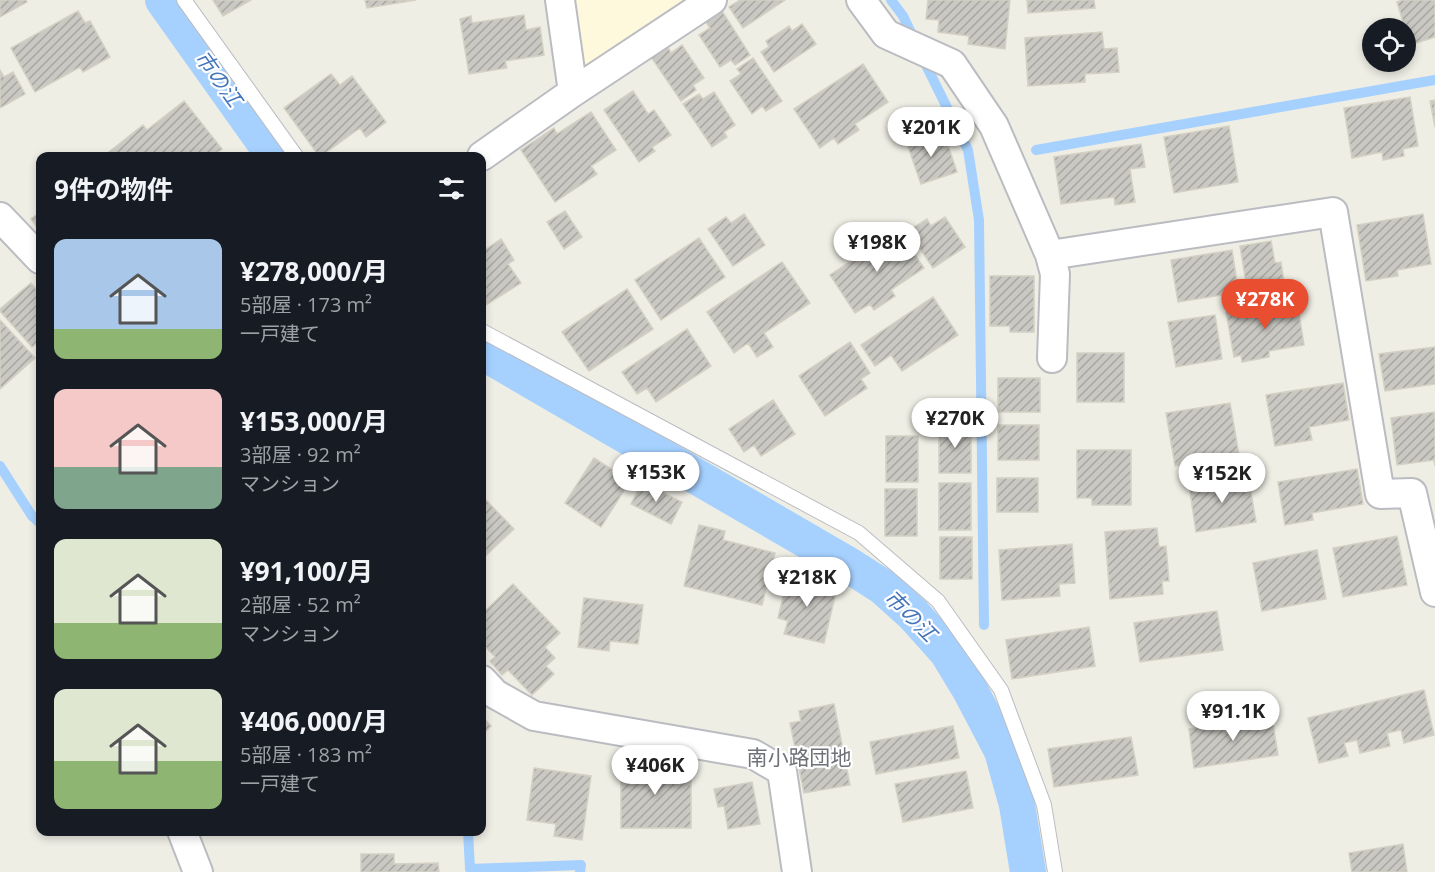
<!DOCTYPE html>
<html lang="ja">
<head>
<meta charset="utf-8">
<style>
  body { margin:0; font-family:"Open Sans","Noto Sans JP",sans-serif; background:#242831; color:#f1f3f6; height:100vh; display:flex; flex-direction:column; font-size:22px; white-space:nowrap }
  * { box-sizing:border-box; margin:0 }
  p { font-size:20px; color:#9ea1a6 }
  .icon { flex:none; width:33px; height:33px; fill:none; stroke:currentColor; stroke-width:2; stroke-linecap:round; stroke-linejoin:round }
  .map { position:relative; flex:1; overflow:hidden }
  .sheet { position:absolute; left:36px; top:152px; width:450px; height:684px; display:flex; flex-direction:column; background:#171b24; border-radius:12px; box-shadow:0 3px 9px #0003 }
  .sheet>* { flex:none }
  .fabs { position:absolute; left:1362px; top:18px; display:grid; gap:12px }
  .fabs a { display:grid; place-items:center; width:54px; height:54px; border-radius:50%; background:#171b24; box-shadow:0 3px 9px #0003; font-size:30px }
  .price { position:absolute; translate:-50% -51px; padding:0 14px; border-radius:21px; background:#fff; color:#222; font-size:20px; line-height:39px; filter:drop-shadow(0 2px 3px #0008) }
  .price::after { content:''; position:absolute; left:50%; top:36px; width:18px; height:14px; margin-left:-9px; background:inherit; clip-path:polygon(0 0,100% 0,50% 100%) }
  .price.on { background:#ea4e31; color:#fff }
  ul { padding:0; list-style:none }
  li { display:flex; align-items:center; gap:18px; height:150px; padding:0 18px }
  li span { display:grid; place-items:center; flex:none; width:168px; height:120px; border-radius:12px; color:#555 }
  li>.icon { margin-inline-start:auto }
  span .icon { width:72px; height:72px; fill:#fffc; stroke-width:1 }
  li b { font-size:26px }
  h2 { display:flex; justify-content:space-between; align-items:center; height:72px; padding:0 18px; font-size:26px }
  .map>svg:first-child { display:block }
  .commercial { fill:#fef9dc }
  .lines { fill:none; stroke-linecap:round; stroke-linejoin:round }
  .stream { stroke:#a6d1ff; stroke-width:10 }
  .canal { stroke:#a6d1ff; stroke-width:36 }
  .building { fill:url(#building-hatch); stroke:#d4d0c3; stroke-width:1.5 }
  .lane-casing { stroke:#babcc1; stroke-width:16 }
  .street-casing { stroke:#babcc1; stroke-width:32 }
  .lane { stroke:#fff; stroke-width:14 }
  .street { stroke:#fff; stroke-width:28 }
  .labels { text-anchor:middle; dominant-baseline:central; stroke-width:4.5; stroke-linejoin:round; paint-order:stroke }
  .water-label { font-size:21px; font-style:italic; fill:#4475bb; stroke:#fff }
  .neighbourhood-label { font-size:21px; fill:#6e7278; stroke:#fff }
</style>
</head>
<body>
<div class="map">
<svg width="1435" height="872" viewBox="0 0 1435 872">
  <defs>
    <pattern id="building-hatch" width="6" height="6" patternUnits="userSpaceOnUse" patternTransform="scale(1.5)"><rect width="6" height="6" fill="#cac8c2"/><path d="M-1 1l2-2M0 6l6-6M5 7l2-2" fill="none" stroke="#a7a6a1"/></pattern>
  </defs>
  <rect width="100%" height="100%" fill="#efeee5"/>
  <path class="commercial" d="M574 0H692L585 71Z"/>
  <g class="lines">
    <path class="stream" d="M891 0 903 16 915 41
      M921 55 968 150 979 220 984 625
      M1036 150 1435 80
      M0 466 32 516 40 523
      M468 831 470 869 581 865 580 872"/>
    <path class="canal" d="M163 0 274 156
      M482 352 847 564 883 587 913 614 947 652 970 690 1002 751 1017 805 1028 872"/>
  </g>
  <path class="building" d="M0 0H26L27 2 0 17Z
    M213 0H251L223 16Z
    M365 0H416L367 8Z
    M740 0H785L743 28 729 7Z
    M928 0H1010L1005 49 968 44 969 36 938 32 939 20 926 19Z
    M1027 0H1094L1095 8 1028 13Z
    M1403 0H1435V37L1410 45 1397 2Z
    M78 11 85 23 90 21 110 57 83 72 80 67 35 92 11 48Z
    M722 11 750 55 735 65 731 60 720 67 699 35 710 28 706 22Z
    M524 15 526 30 540 27 544 55 505 61 507 68 469 74 460 19 471 16 472 23Z
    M802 24 816 44 774 72 761 52 769 47 766 41 789 26 792 31Z
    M1102 32 1104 49 1117 48 1119 72 1085 74V82L1028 86 1025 38Z
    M682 45 704 78 693 85 696 90 681 101 651 57 668 47 671 53Z
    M753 58 782 101 766 111 762 106 752 114 730 81 741 74 737 69Z
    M863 64 888 102 855 124 859 130 838 144 834 138 820 148 794 109Z
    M0 70 4 77 13 72 25 94 0 108Z
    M331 74 340 85 352 76 386 122 366 137 360 128 321 156H319L284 108Z
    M633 91 648 114 654 110 671 135 652 147 655 151 639 162 604 110Z
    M714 92 735 125 724 132 727 137 712 147 683 104 699 94 703 99Z
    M1410 97 1418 146 1403 149 1404 156 1383 160 1382 152 1352 158 1344 108Z
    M1435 100V127L1430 101Z
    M184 101 222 149 212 156H106L105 155 143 125 147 130Z
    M591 112 616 150 591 166 597 174 555 202 521 150 554 128 557 134Z
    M1229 126 1238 182 1174 193 1164 137Z
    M927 134 930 142 945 136 957 172 921 184 906 141Z
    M1141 144 1145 167 1130 169 1135 202 1115 205 1114 197 1061 204 1054 157Z
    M565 211 582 237 564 249 547 222Z
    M40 212V231L31 219Z
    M744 214 765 245 733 266 708 229 726 217 731 223Z
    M1423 214 1431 264 1397 270 1398 276 1366 281 1357 225Z
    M945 217 965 247 933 268 908 231 927 219 931 226Z
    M898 230 924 268 891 290 895 296 874 310 870 304 855 313 830 275Z
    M699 238 725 277 661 320 635 280Z
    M501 239 514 260 508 264 521 283 486 305 482 298V252Z
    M1271 241 1275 263 1281 262 1285 289 1248 295 1240 246Z
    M1232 250 1240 301 1224 304 1222 295 1178 302 1171 260Z
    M782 262 810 303 764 333 773 347 757 357 748 343 734 353 707 312Z
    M990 276H1034V332H1010V326H990Z
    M31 283 40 294V340L32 347 0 311V309Z
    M627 289 653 329 589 371 562 332Z
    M933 297 958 335 902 371 891 355 875 366 861 345Z
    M1297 301 1304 345 1269 351V357L1242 362 1241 355 1234 357 1226 312Z
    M1215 315 1222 359 1176 367 1168 322Z
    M0 320 35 358 0 389Z
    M687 329 711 366 656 402 647 388 637 394 622 372Z
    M850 342 870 373 861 379 867 388 825 416 799 376Z
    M1435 347V384L1385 391 1379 354Z
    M1077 353H1124V402H1077Z
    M998 378H1040V412H998Z
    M1343 383 1349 420 1309 427 1312 440 1275 446 1266 395Z
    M773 400 795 434 761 456 754 445 744 452 729 429Z
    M1230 403 1239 455 1175 466 1166 413Z
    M1435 412V466L1434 460 1397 465 1391 418Z
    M998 425H1039V460H998Z
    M939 426H971V473H939Z
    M886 436H918V482H886Z
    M1077 450H1131V505H1092V498H1077Z
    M594 458 630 481 601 527 565 503Z
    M1357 469 1363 504 1312 513 1313 520 1285 525 1278 482Z
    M1248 475 1256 522 1196 532 1189 485Z
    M997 478H1038V512H997Z
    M642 482 682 502 671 524 631 504Z
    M939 483H971V530H939Z
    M885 489H917V536H885Z
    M485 499 514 529 482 559V502Z
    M699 525 725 531 723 540 775 553 762 605 684 586Z
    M1157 528 1159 547 1166 546 1169 581H1162L1163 594 1110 599 1105 532Z
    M1397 536 1407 585 1343 597 1333 548Z
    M940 537H972V579H940Z
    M1072 544 1075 583 1059 584 1060 596 1002 600 999 550Z
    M1317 550 1326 599 1262 611 1253 563Z
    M789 572 824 580 822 589 836 592 824 643 784 634 788 621 778 618Z
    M513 584 560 633 545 647 555 658 546 666 554 674 532 695 508 670 502 675 490 661 495 657 482 643V614Z
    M584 598 643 605 638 644 610 641 609 651 578 647Z
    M1217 611 1223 650 1140 662 1134 623Z
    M1089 627 1095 666 1012 679 1006 640Z
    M1424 690 1434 735 1404 743 1401 730 1387 733 1390 746 1360 753 1357 740 1344 743 1348 756 1319 763 1308 718Z
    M834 704 850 785 804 793 790 723 801 721 799 711Z
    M482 716 491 726 482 735Z
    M1272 717 1278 755 1194 768 1189 729Z
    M953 726 959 758 876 774 870 742Z
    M1131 737 1138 775 1054 787 1048 749Z
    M621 762H671V770L691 769V828H621Z
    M534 768 591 776 582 840 554 836 556 824 527 820Z
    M966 771 973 808 903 822 895 784Z
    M752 782 760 824 728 829 724 806 718 807 714 789Z
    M1403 844 1407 872H1352L1349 853Z
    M361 854H394V864L438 863 439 872H361Z"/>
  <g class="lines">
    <g class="lane-casing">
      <path id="lane" d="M184 0 296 156
        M482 331 859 533 938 601 1001 690 1044 805 1055 872"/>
    </g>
    <g class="street-casing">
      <path id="street" d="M560 0 573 92
        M861 0 886 34 952 64 994 126 1050 255 1333 212 1380 494 1412 493 1435 592
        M482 156 573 92 712 0
        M0 217 40 259
        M1050 255 1055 274 1052 358
        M482 680 495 694 534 716 753 754 782 771 797 872
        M182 831 198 872"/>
    </g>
    <use href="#lane" class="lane"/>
    <use href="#street" class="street"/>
  </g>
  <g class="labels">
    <g class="water-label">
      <text transform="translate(219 78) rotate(54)">市の江</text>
      <text transform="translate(911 615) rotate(45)">市の江</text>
    </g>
    <g class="neighbourhood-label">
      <text x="799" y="757">南小路団地</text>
    </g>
  </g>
</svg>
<div class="fabs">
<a><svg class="icon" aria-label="locate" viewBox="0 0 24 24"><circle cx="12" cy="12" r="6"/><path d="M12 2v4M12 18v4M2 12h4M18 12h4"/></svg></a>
</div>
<b class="price" style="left:931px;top:158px">¥201K</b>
<b class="price" style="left:877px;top:273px">¥198K</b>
<b class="price on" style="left:1265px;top:330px">¥278K</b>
<b class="price" style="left:955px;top:449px">¥270K</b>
<b class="price" style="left:656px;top:503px">¥153K</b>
<b class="price" style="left:1222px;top:504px">¥152K</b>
<b class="price" style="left:807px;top:608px">¥218K</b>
<b class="price" style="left:1233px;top:742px">¥91.1K</b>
<b class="price" style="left:655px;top:796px">¥406K</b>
<section class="sheet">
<h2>9件の物件<svg class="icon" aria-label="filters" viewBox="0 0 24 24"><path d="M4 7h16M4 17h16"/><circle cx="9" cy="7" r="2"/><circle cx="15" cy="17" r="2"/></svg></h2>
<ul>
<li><span style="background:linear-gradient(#a9c7e8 75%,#8fb573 0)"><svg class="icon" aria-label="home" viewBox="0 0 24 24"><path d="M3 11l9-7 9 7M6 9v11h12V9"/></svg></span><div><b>¥278,000/月</b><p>5部屋 · 173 m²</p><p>一戸建て</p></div></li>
<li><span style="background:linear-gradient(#f6c9c9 65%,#7fa58c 0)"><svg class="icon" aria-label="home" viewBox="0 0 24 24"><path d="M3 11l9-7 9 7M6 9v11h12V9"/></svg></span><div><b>¥153,000/月</b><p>3部屋 · 92 m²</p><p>マンション</p></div></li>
<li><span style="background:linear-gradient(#dfe7d0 70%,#8fb573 0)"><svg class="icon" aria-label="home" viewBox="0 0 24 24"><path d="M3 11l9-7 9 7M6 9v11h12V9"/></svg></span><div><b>¥91,100/月</b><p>2部屋 · 52 m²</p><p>マンション</p></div></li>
<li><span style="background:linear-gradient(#dfe7d0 60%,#8fb573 0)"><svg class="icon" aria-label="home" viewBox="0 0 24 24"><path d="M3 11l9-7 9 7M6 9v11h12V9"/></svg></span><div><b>¥406,000/月</b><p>5部屋 · 183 m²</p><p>一戸建て</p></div></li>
</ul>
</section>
</div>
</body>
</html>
